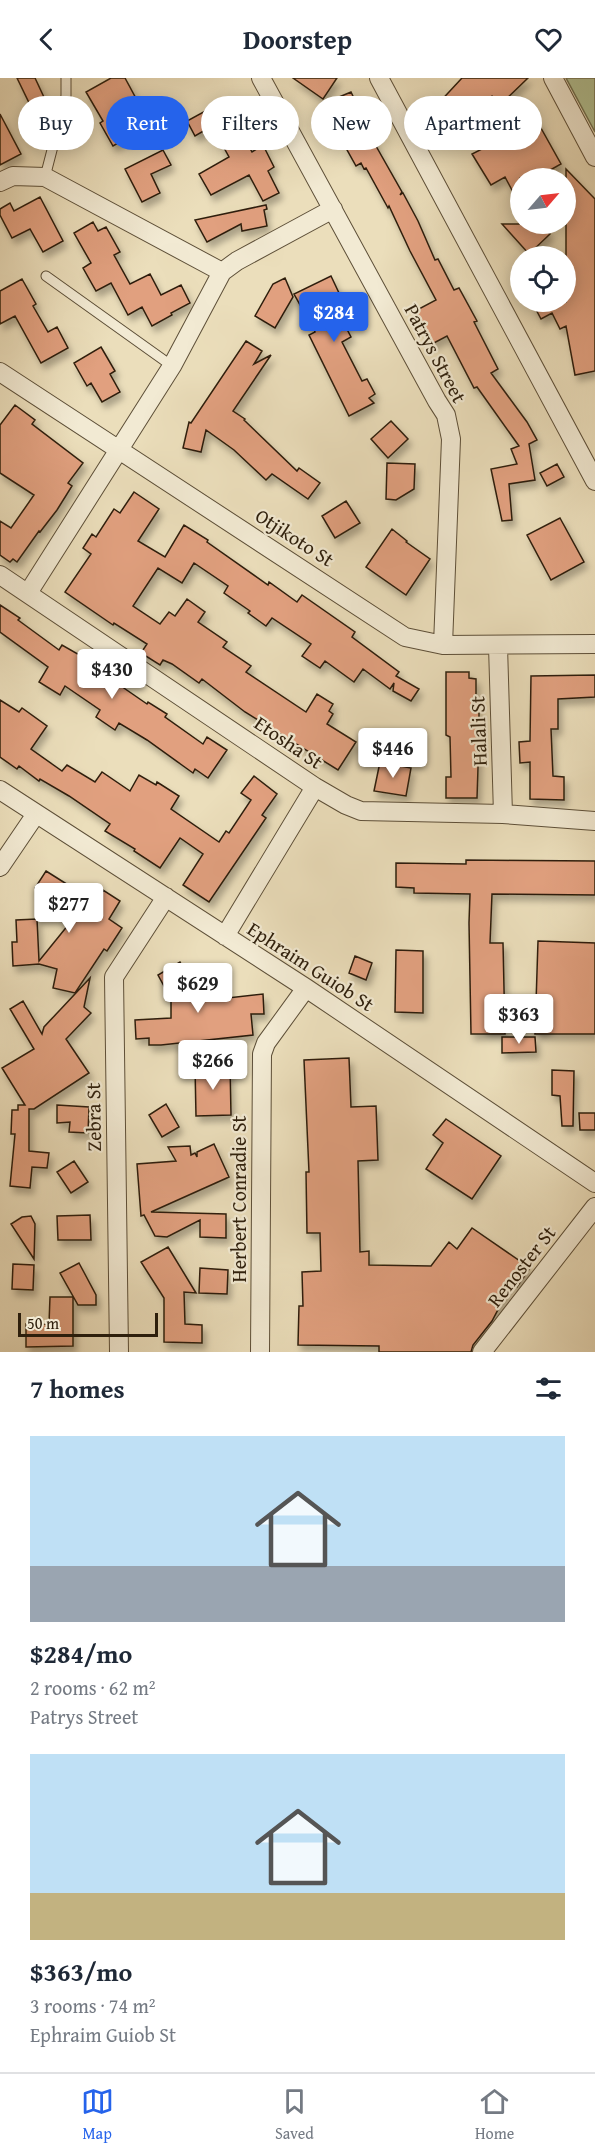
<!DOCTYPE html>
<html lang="en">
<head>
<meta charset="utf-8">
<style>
  body { margin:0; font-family:"Gentium Book Plus",serif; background:#f2f2f3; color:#1f2937; height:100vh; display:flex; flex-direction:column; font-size:22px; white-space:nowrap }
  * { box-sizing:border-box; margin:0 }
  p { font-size:20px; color:#747a83 }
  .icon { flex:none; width:33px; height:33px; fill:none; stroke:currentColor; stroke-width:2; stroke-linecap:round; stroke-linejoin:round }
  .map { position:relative; height:1274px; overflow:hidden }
  .details { display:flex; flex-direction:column; background:#fff; flex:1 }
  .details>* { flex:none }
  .guide { position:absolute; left:18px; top:18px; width:560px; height:54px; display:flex; gap:12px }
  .needle { width:39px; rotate:62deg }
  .controls { position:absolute; left:510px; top:90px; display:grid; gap:12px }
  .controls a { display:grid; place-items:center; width:66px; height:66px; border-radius:50%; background:#fff; box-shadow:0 3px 15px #0003; font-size:30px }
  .scale { position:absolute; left:18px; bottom:15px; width:140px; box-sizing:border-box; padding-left:6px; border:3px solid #2e1f0c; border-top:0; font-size:16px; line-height:21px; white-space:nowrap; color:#2e1f0c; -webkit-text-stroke:4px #f2ead3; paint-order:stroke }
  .price { position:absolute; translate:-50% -51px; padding:0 14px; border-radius:6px; background:#fff; color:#222; font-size:20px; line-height:39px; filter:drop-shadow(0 2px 3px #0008) }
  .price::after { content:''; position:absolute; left:50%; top:36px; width:18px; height:14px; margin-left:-9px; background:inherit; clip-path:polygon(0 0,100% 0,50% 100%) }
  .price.current { background:#2563eb; color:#fff }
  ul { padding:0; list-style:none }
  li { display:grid; align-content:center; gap:12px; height:318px; padding:0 30px }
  li span { display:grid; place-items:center; height:186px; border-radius:0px; color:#555 }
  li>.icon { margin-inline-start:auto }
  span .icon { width:108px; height:108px; fill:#fffc; stroke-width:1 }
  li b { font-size:26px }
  h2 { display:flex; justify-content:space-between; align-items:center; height:72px; padding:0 30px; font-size:26px }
  .tag { padding:0 21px; border-radius:27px; background:#fff; box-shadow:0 3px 15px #0003; font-size:21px; line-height:54px }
  .tag.current { background:#2563eb; color:#fff }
  header { display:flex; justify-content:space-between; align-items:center; height:78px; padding:0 30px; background:#fff; font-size:27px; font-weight:600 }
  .tabs { display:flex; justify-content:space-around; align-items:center; height:84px; border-top:2px solid #e0e1e3; background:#fff; font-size:16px; color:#747a83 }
  .tabs a { display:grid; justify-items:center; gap:3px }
  .tabs .current { color:#2563eb }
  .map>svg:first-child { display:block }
  .green { fill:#b2c294; stroke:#707050; stroke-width:1.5 }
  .building { fill:#e1a07f; stroke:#2e1f0c; stroke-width:1.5; filter:url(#shadow) }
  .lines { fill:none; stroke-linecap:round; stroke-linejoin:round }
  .lane-casing { stroke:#5d4f38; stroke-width:11 }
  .street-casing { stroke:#5d4f38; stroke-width:20 }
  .lane { stroke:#f2ead3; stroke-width:9 }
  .street { stroke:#f2ead3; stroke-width:18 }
  .labels { text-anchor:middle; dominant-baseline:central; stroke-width:4.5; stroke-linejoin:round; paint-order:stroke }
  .street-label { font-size:20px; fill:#2e1f0c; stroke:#f2ead3 }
</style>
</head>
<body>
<header><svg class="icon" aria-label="back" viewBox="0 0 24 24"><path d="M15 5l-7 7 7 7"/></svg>Doorstep<svg class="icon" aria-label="heart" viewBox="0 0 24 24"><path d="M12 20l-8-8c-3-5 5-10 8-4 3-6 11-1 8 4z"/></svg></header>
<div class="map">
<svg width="595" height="1274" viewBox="0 0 595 1274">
  <defs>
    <filter id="shadow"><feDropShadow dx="3.5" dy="6" stdDeviation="3" flood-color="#0004"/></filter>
  </defs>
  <rect width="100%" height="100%" fill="#ebdebb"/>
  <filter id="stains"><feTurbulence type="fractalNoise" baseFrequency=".00333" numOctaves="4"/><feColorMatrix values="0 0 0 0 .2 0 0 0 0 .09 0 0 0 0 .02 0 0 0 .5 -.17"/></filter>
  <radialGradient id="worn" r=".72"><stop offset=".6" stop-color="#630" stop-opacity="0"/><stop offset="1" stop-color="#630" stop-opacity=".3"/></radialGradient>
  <path class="green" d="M566 0H595V54Z"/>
  <path class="building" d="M17 0H35L49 30 35 37Z
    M111 0H125L138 24 141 23 153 45 113 68 100 45 103 43 86 14Z
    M293 0H337L323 21Z
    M462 0H528L500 27 492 18 461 51 436 28Z
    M351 14 362 37 359 38 402 114 400 117 403 115 418 143 435 182 438 181 454 212 459 210 477 243 474 244 498 291 491 295 527 344 537 362 529 366 535 402 509 406 512 442 502 443 491 391 517 386 511 371 519 368 477 309 474 310 447 258 432 266 415 233 436 222 410 173 389 128 388 130 366 90 364 91 361 85 356 88 346 70 353 67 332 22Z
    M220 25 230 43 234 41 252 74 263 67 274 89 268 93 279 115 263 123 249 97 211 117 199 96 229 79 212 48 195 58 187 43Z
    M0 36 21 76 0 87Z
    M537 43 561 86 536 100H520V110L513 114 505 99 491 107 472 76Z
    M163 72 171 87 151 96 160 115 142 124 125 91Z
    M566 91 595 121V293L575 297 566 248 560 251 552 235 541 241 532 224H566Z
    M40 119 63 163 43 174 30 151 12 160 0 137V131L10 125 14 133Z
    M266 127 267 131 264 132 267 148 242 153 241 146 207 164 195 142Z
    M93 144 98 153 106 149 120 174 114 177 130 206 150 196 161 217 181 207 190 225 171 235 172 237 152 248 142 229 128 237 111 205 96 213 83 190 91 185 74 155Z
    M502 146H540L550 156 529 176Z
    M331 198 347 232 339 236 351 259 342 264 362 303 367 301 375 316 369 320 374 325 349 338 309 257 315 254 294 216Z
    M285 200 293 219 275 250 255 238 273 206Z
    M22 201 36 226 33 228 48 254 57 249 68 270 41 285 15 238 0 246V213Z
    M246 263 262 273 254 286 271 277 233 333 245 341 244 342 297 393 299 390 320 405 308 421 272 396 266 402 234 372 206 352 201 374 183 370 189 344 191 345Z
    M101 269 115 293 110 296 120 314 102 324 91 305 87 308 74 285Z
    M15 327 35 342 32 346 83 385 68 405 72 408 57 432 40 454 39 453 17 484 13 481 10 484 0 477V443L11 450 34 417 0 395V347Z
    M391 343 408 361 388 380 371 361Z
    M387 385 415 386 414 411 396 422 386 421Z
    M557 386 564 399 547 408 540 395Z
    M134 414 159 431 138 463 165 479 184 447 208 462 207 464 268 507 269 504 297 524 302 517 355 554 352 559 399 594 396 598 419 611 411 623 393 613 394 605 390 611 363 591 354 604 325 583 320 590 302 578 311 566 272 540 266 548 248 535 250 533 224 515 228 508 194 485 182 505 158 490 133 528 160 546 169 534 175 538 187 521 205 534 198 544 227 564 223 569 251 588 246 594 306 634 317 616 333 626 329 633 333 636 327 646 356 664 338 692 245 634 202 601 199 605 172 586 163 582 160 587 141 575 147 566 114 545 113 547 65 514 91 476 83 470 92 456 96 459 114 431 120 435Z
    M346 423 360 445 335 460 322 438Z
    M560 440 584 484 551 502 527 457Z
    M392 451 407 463 406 464 430 481 406 517 366 489Z
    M0 527 20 540 18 542 59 572 62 567 83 579 80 584 116 609 118 606 147 626 148 624 167 636 165 639 203 666 207 659 227 672 208 700 195 691 193 695 147 662 119 645 115 652 96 639 100 632 65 608 60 617 39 604 48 589 0 554Z
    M446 594H469V600L476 601V632H479V659L477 720H446V699H451L450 659 446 657Z
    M595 597V619L558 621V651H551L553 698 564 699V722L530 721V684L520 685 519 664 530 663 531 598Z
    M0 622 19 634 22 630 47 648 31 671 62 693 67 687 95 704 102 694 130 713 139 697 156 707 157 704 179 718 171 731 219 764 226 753 229 755 251 722 241 715 254 698 277 716 262 737 266 740 209 824 183 807 203 776 180 760 160 790 134 773 135 771 105 753 110 746 69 718 40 701 39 703 19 688 17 691 0 679Z
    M380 684 411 690 406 718 374 713Z
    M466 782 595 783V817L492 816 490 865H503L505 956H471L469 845 470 816 414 815V810L396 809V785L466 786Z
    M46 793 95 824 103 812 120 823 109 841 122 850 107 873 104 871 75 915 53 910 57 891 39 886 13 888 12 864H17L16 842 37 841 39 883 73 841 72 840 74 837 35 810Z
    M538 863 595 865V956H535Z
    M396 872 423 873V935L395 934Z
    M355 878 372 885 366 902 349 895Z
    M180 884 201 923 263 916 264 936H251L253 957 161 967H149V960L136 961 135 942 171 940V921L158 897Z
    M90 900 84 929 91 935 66 961 89 995 34 1031H29V1073L49 1075 47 1090 32 1089 30 1110 10 1108 15 1056H11L12 1032H18V1027H25L2 990 34 971 10 931 23 923 42 956 44 949Z
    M502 959H535L536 974 502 975Z
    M349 980 351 1029 376 1028 378 1082 358 1083 360 1174 369 1173V1187L431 1188 449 1164 457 1171 472 1150 530 1190 517 1209 512 1205 492 1243 473 1267 471 1274H379V1268L298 1267 299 1228H303L302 1194 321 1193 320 1155H307L306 1094H309L304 982Z
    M230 987 231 1037 196 1038 195 988Z
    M552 992 574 993 573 1048H562L560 1018 552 1017Z
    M166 1026 179 1049 162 1059 149 1037Z
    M57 1027 89 1029 88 1055 69 1054 70 1044 57 1045Z
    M579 1035H595V1052H580Z
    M446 1041 501 1078 472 1121 426 1091 443 1065 433 1057Z
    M214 1066 229 1099 151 1134 226 1136V1160L200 1159V1142L167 1159 155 1158 144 1137 141 1138 137 1086 176 1083 168 1069 190 1068 191 1077 195 1075 197 1079V1074Z
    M74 1083 88 1104 71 1115 57 1094Z
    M90 1137 91 1162H58L57 1138Z
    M31 1138 35 1146 34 1181 11 1146 22 1139Z
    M168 1169 196 1215 184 1214 185 1246 202 1247V1265L164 1264V1220L141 1184Z
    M79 1185 96 1217V1227H78L60 1195Z
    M13 1186 34 1187 33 1212 12 1211Z
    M200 1190 228 1192 227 1216 199 1215Z
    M50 1219H73V1268L26 1269V1246H49Z"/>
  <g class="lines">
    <g class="lane-casing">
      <path id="lane" d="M45 99 66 18V0
        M46 198 172 288"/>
    </g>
    <g class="street-casing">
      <path id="street" d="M261 0 437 323 446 337 451 361 443 567
        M379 0 595 403
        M553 0 595 79
        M0 104 13 98 45 99 222 194
        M0 294 405 559 443 567 595 566
        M0 497 315 709 346 727 361 733 503 736 595 743
        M28 515 172 288 222 194 237 183 333 131
        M498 568 503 736
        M0 712 306 910 595 1105
        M0 789 36 736
        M225 858 315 709
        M119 1274 114 899 166 819
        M260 1274 262 976 266 965 306 910
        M482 1274 595 1129"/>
    </g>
    <use href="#lane" class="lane"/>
    <use href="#street" class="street"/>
  </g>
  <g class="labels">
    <g class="street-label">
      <text transform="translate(436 275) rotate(62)">Patrys Street</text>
      <text transform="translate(295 459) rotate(33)">Otjikoto St</text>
      <text transform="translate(478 653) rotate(-92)">Halali St</text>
      <text transform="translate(289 664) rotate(34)">Etosha St</text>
      <text transform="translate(311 888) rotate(33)">Ephraim Guiob St</text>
      <text transform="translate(93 1039) rotate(-91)">Zebra St</text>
      <text transform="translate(238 1121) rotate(-90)">Herbert Conradie St</text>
      <text transform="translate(521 1188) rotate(-52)">Renoster St</text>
    </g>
  </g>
  <rect width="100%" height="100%" filter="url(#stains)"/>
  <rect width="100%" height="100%" fill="url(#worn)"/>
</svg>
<div class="controls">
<a><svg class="needle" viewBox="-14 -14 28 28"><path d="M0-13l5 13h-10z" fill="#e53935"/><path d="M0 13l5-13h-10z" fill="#747a83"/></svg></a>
<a><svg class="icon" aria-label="locate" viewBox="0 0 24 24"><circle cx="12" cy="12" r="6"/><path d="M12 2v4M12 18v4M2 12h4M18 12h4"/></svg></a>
</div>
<div class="scale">50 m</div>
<b class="price current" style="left:334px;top:265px">$284</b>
<b class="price" style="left:112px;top:622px">$430</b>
<b class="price" style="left:393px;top:701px">$446</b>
<b class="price" style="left:69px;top:856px">$277</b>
<b class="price" style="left:198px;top:936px">$629</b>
<b class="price" style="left:519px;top:967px">$363</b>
<b class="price" style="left:213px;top:1013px">$266</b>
<div class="guide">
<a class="tag">Buy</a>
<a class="tag current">Rent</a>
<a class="tag">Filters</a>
<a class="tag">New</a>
<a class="tag">Apartment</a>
</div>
</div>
<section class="details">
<h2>7 homes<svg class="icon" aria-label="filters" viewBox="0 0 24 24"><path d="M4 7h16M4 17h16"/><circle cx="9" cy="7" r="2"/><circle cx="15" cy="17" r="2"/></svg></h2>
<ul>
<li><span style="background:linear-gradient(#bfe0f5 70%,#9aa5b1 0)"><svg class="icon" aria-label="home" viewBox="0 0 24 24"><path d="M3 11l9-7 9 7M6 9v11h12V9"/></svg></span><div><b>$284/mo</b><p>2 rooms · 62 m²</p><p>Patrys Street</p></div></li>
<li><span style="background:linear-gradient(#bfe0f5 75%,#c2b280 0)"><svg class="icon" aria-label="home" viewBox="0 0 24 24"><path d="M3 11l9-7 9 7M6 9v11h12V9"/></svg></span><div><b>$363/mo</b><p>3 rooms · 74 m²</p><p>Ephraim Guiob St</p></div></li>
</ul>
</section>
<nav class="tabs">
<a class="current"><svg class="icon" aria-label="map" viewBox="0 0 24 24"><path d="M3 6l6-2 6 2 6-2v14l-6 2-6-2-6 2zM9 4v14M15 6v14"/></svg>Map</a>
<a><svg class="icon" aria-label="saved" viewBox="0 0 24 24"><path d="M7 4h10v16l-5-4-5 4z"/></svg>Saved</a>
<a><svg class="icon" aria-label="home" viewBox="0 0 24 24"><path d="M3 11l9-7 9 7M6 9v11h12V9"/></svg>Home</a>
</nav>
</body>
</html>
